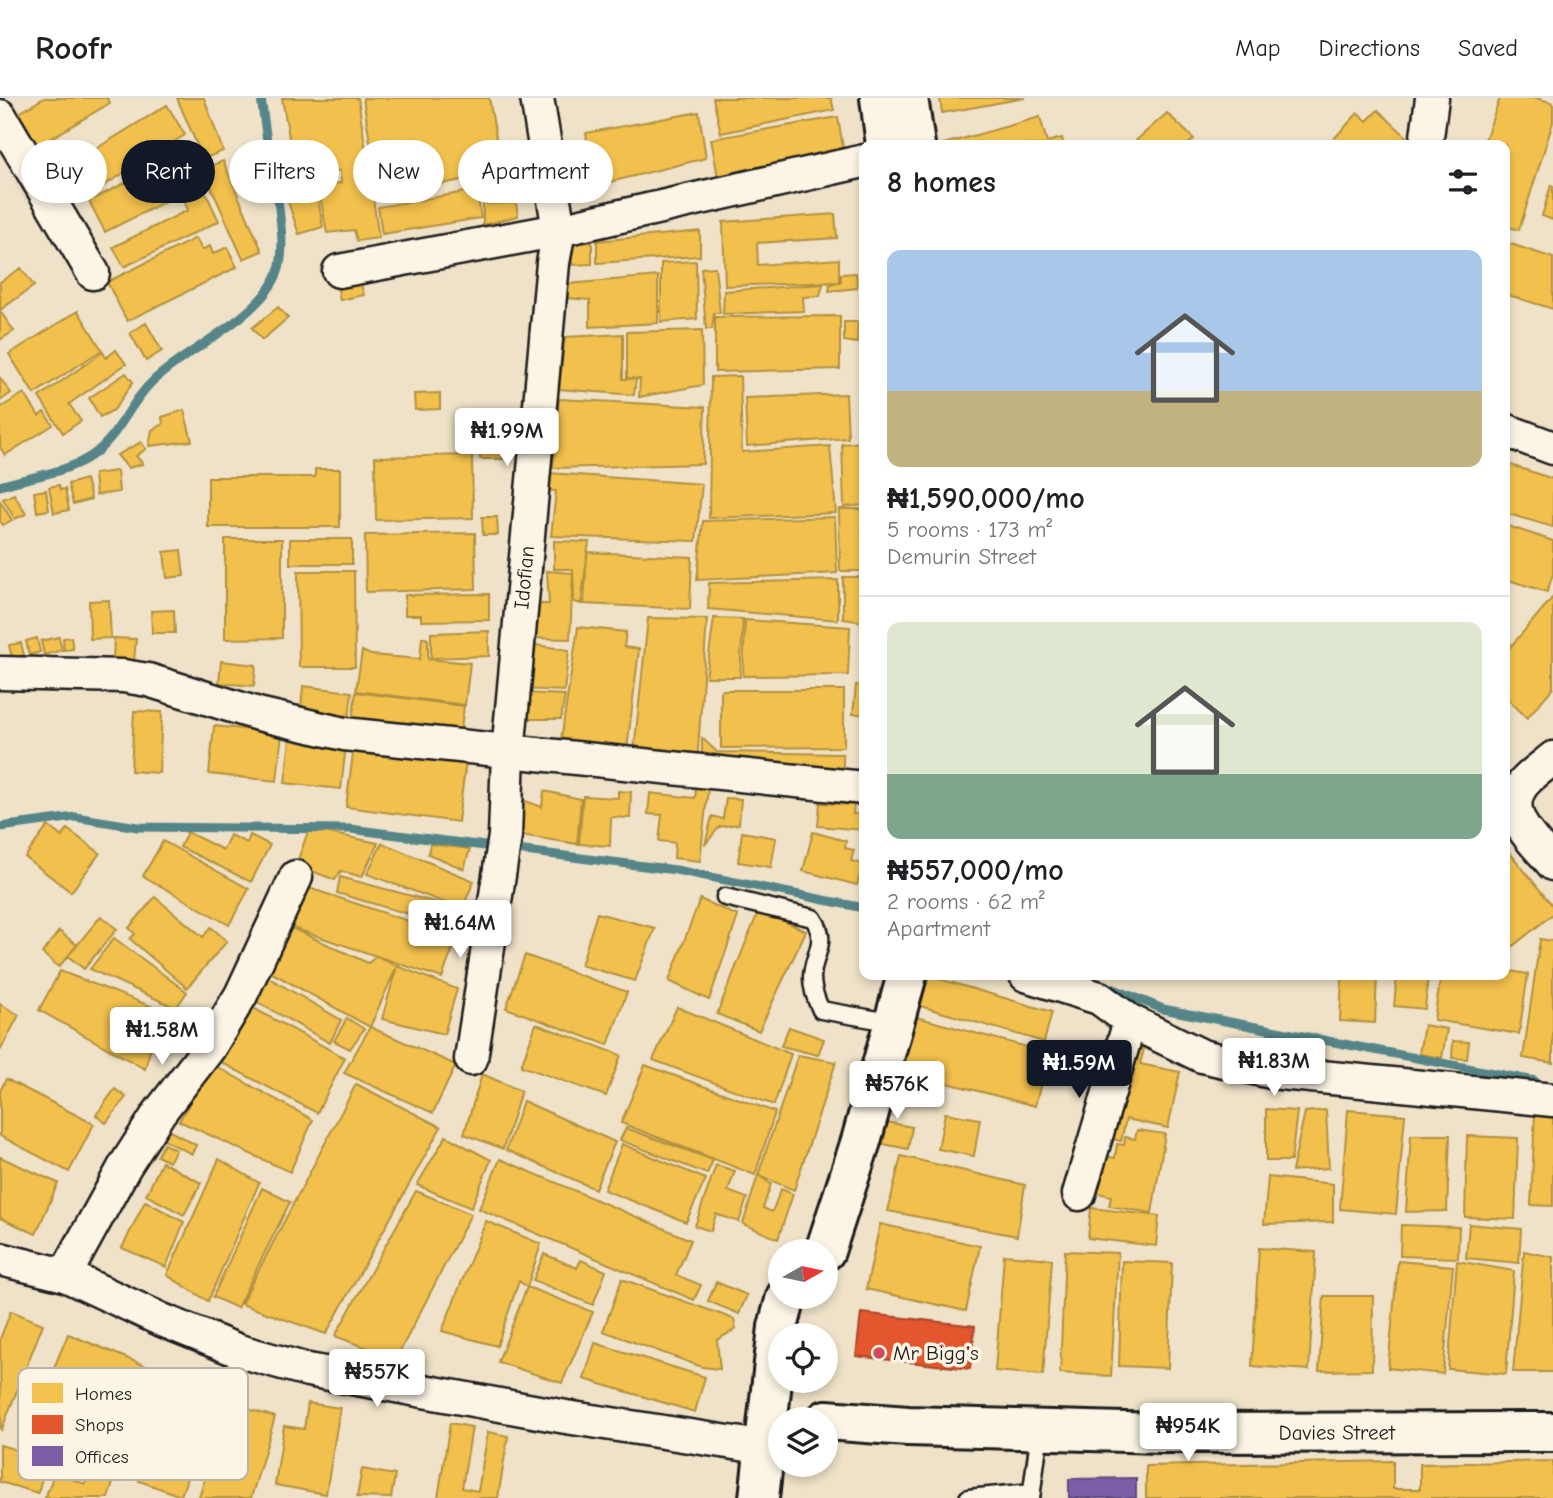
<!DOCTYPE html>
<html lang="en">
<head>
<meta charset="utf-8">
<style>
  body { margin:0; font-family:"Comic Neue",sans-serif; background:#f6f6f6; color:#202124; height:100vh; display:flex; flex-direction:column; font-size:26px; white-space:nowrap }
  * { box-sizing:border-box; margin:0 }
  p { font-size:23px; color:#757577 }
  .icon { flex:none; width:38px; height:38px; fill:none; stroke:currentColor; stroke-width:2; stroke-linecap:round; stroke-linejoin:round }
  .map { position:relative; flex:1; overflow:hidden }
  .side { position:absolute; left:859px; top:42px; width:651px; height:840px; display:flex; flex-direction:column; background:#fff; border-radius:14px; box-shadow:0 4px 10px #0003 }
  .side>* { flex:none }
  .top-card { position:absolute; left:21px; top:42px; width:665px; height:63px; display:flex; gap:14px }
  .needle { width:46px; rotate:81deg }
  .controls { position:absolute; left:768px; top:1141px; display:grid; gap:14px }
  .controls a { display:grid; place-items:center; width:70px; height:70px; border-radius:50%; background:#fff; box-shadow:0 4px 10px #0003; font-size:35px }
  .price { position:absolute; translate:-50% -60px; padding:0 16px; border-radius:7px; background:#fff; color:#222; font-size:23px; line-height:46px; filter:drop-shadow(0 2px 4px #0008) }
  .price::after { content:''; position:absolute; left:50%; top:42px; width:21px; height:16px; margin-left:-10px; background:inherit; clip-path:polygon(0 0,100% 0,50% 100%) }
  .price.active { background:#111827; color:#fff }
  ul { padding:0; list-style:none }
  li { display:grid; align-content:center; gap:14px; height:371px; padding:0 28px }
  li+li { border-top:2px solid #e0e0e0 }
  li span { display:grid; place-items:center; height:217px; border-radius:14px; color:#555 }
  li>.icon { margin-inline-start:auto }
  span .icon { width:126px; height:126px; fill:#fffc; stroke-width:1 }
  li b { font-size:30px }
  h2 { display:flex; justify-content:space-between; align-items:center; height:84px; padding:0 28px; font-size:30px }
  .pill { padding:0 24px; border-radius:32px; background:#fff; box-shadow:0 4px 10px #0003; font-size:24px; line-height:63px }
  .pill.active { background:#111827; color:#fff }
  header { display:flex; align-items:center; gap:42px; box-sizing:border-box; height:98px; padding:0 35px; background:#fff; border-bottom:2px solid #e0e0e0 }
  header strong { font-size:33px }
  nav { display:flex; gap:38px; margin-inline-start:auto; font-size:24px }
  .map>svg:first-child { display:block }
  .homes { fill:#f2c14e; stroke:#b2903f; stroke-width:2 }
  .shops { fill:#e4572e; stroke:#a84529; stroke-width:2 }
  .offices { fill:#7b5ea7; stroke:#5e4a7d; stroke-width:2 }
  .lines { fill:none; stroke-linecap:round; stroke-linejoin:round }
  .stream { stroke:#548588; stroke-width:9 }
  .service-casing { stroke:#1c1c1c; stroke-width:21 }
  .minor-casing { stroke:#1c1c1c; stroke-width:37 }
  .tertiary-casing { stroke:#1c1c1c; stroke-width:44 }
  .service { stroke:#fcf5e5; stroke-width:16 }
  .minor { stroke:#fcf5e5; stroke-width:32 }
  .tertiary { stroke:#fcf5e5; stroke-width:38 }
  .poi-dot { fill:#d1495b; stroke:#fcf5e5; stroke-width:2.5 }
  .labels { text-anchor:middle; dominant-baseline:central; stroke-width:7; stroke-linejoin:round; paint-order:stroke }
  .street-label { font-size:21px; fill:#1c1c1c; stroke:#fcf5e5 }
  .poi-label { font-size:21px; fill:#1c1c1c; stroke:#fcf5e5; text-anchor:start }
  .key { fill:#fcf5e5; stroke:#b9b4a9; stroke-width:2 }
  .key-label { font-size:19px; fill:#1c1c1c }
</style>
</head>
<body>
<header>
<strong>Roofr</strong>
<nav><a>Map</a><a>Directions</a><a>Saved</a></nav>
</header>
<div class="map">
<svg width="1553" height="1400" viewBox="0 0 1553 1400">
  <rect width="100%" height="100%" fill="#efe2c8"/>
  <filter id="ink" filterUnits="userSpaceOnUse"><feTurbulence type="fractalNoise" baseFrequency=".0143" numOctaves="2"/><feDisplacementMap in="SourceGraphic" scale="14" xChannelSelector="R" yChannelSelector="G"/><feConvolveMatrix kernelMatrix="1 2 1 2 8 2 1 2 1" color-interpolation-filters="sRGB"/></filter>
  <g filter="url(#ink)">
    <path class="homes" d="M44 0H107L110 5 33 51 14 18Z
      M177 0H204L223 53 203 61Z
      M282 0H358L379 140 357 143 354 132 327 135 318 87 341 85 340 73H295Z
      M363 0H489L502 73 379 100Z
      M713 0H831L834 12 721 35Z
      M940 0H1025L942 15Z
      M1500 0H1537L1553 5V24L1519 132 1505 128V47H1483Z
      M167 7 185 37 84 100 65 70Z
      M1378 12 1409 41 1404 47H1328L1358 15 1367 23Z
      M699 14 706 60 594 88 586 35Z
      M1167 15 1194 41 1187 47H1131Z
      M838 19 845 62 719 84 711 41Z
      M1040 19 1047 44 1062 40 1064 47H940Z
      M191 52 206 83 105 134 89 103Z
      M223 63 262 153 243 161 203 71Z
      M315 85 323 129 299 136 283 89Z
      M515 87 514 100 502 102V89Z
      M1551 87 1553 88V122L1542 118Z
      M203 89 219 123 124 169 113 149 188 112 182 99Z
      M477 92 481 120 382 136 378 109Z
      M516 105 518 118 483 127V106Z
      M835 116 837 140 757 145 758 167 839 161V184L725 188 723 124Z
      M700 133V158L597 165V143Z
      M864 138V173L860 139Z
      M196 140 202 152 210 148 213 156 227 149 237 169 127 223 107 184Z
      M592 144V166L572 167V145Z
      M1505 144 1553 160V211L1505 196Z
      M696 163 697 221 661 224V165Z
      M715 169 720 215H714L712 231H706L701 170Z
      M21 170 34 188 0 212V184Z
      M856 175 857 190 829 193 830 187 841 184V176Z
      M658 178V225L590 229V202L567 200 568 186Z
      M360 183 364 197 340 202 337 188Z
      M823 186 820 198 803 199 804 213 723 216 724 193Z
      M278 209 288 220 262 242 252 230Z
      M0 213 14 233 0 242Z
      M78 213 102 252 34 296 9 256Z
      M840 218V271L715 274V219Z
      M844 224H858L857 245 844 243Z
      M146 225 162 253 146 263 130 235Z
      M702 232 703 287 639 299 640 281 627 280V234Z
      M623 236V281H636L634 297 559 291 565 239Z
      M864 238V265H863L860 239Z
      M116 252 126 266 69 306 81 323 63 335 39 299 103 254 106 260Z
      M126 275 133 284 114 312 100 319 89 300Z
      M740 278 742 354 830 348 836 415 709 420 711 279Z
      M0 280 11 295 0 303Z
      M24 295 39 318 44 314 53 327 5 357 0 349V310Z
      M440 295V311L415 312 414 296Z
      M846 296 848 340 747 348 745 300Z
      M559 301 705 309 703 366 553 370Z
      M184 312 192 343 149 348 152 332 163 326 162 319Z
      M480 341H505V361H480Z
      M141 344 146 351 136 358 143 366 128 370 117 357Z
      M864 344V407L844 409 842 346Z
      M472 357 473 420 376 422 375 359Z
      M1505 365 1553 381V429L1505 415Z
      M315 371H340V429H208V379H315Z
      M117 373 119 394 96 397 94 376Z
      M549 375 702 386 696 443 551 438 556 393 548 392Z
      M86 381 91 401 73 406 68 386Z
      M59 387 60 392 65 391 69 412 54 415 49 389Z
      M46 392 49 412 37 414 34 394Z
      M14 396 26 416 15 421 3 401Z
      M0 403 12 422 3 427 0 423Z
      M839 411H861L864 473H840Z
      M482 419H497L498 437H483Z
      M835 419 837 475 697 482 703 423Z
      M1505 427 1553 443V476L1547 494 1505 481Z
      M475 435 476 491 366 494 365 437Z
      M225 441H282V540L225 541Z
      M290 441H352V466H290Z
      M554 443 589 444 581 506 574 504 573 471H554Z
      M181 452 184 478 167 480 164 454Z
      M587 454 692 459 690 511 584 506Z
      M298 473H354L355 569H299Z
      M547 473 573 475 570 541 529 540 533 506H549Z
      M843 479H864V524L843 521Z
      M838 482V522L708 511 709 485Z
      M489 496V522L421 523V517H405V497Z
      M1553 499V590L1527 620 1505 598V555Z
      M109 502 111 540 90 541 89 503Z
      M174 512 175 535H152L151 513Z
      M648 520 707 521 697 667 633 663Z
      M714 520 743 521 740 579H706Z
      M745 522 850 529 848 577 743 578Z
      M578 529 626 534 624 549 639 551 626 660 560 648Z
      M489 533V558L431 560V535Z
      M59 539 62 552 44 557 41 543Z
      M71 539 73 551 64 552 63 540Z
      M422 539 428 541V561L470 565 465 607 356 593 362 553 371 557 420 561Z
      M37 540 40 554 29 557 26 543Z
      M114 540 136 541 134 563 113 562Z
      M21 545 24 557 12 560 9 547Z
      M529 546 569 552 564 593 523 591Z
      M221 563 256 567 254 588 219 585Z
      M856 587 864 588V616H853Z
      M303 588 352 594 349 618 301 612Z
      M721 592H844V649L721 650Z
      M356 594 464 608 459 645 351 631Z
      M522 595 565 597 561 621H518Z
      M134 613 162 614 159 675 131 673Z
      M214 628 282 635 277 683 209 676Z
      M355 640 467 655 458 724 346 709Z
      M702 640 717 654 843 656V672L702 670Z
      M290 641 346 647 341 691 285 685Z
      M696 689 708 690 700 763 674 760 675 745 659 743 662 717 648 716 650 695 695 700Z
      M544 693 581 701 577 746 514 736 517 700 542 709Z
      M618 693 631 694 630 720 611 719 610 748 579 746 583 698 618 700Z
      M726 700 741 701 739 726 719 729 705 747 712 718 723 721Z
      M820 705 854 707 853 716H864V732L818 728Z
      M48 728 62 739 67 731 100 755 71 794 25 759Z
      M309 731 378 745 362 779 341 773 335 782 296 767Z
      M187 734 223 752 230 737 247 745 250 737 270 747 251 784 180 749Z
      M742 734 776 740 771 769 738 764Z
      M813 734 846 743 845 750 854 752 851 763 863 766 857 787 803 773Z
      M163 743 249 791 229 827 143 778Z
      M382 745 474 783 462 811 367 776Z
      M430 746 470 751 464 771 428 756Z
      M1505 749 1553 808V816L1509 851 1505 846Z
      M340 779 457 810 456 830 337 795Z
      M300 787 457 839 442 880 278 825Z
      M155 799 203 839 211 829 227 843 187 890 130 841 135 836 129 830Z
      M700 801 738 818 709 902 669 883Z
      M759 812 806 833 759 933 717 916Z
      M597 815 655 830 635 883 581 867Z
      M101 818 117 831 84 871 68 858Z
      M285 827 368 865 377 858 397 868 370 929 263 870Z
      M59 833 77 847 59 869 42 855Z
      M114 840 187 894 176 910 90 871Z
      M1540 841 1553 843V965L1523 960Z
      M525 857 627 894 608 947 506 910Z
      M397 868 457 891 444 936 382 921Z
      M1505 872 1528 876 1519 936 1434 922 1441 877H1505Z
      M60 873 161 912 145 971 39 912Z
      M259 874 341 922 330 945 247 898Z
      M1342 877H1377L1375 925 1340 923Z
      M1397 877H1428L1425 911 1394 908Z
      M929 878 1052 914 1044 944 920 908Z
      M0 906 19 917 0 953Z
      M246 906 345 960 317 1015 213 960Z
      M677 909 791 956 774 1007 653 962Z
      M916 919 1049 955 1035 1008 902 973Z
      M347 920 364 931 350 951 334 943Z
      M536 926 621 957 606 998 521 968Z
      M1424 927 1447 931 1442 960 1419 956Z
      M370 929 456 967 433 1015 344 975Z
      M789 929 824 941 818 957 781 948Z
      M1453 943 1469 944 1467 961 1452 960Z
      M1125 947 1144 951 1140 966 1180 974 1168 1030 1126 1021 1121 1043 1105 1039Z
      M798 957 836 964 794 1092 758 1077Z
      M212 966 313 1022 290 1074 179 1023Z
      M645 967 775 1014 755 1077 621 1025Z
      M482 976 521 993 503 1051 464 1036Z
      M6 981 94 1026 69 1074 0 1038V993Z
      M356 986 441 1029 326 1236 241 1206Z
      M115 991 126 999 106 1025 96 1017Z
      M523 1003 615 1044 595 1091 506 1052Z
      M1266 1011 1297 1013 1291 1063H1266Z
      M1326 1012 1329 1070 1292 1073 1305 1014Z
      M1348 1012 1405 1017 1396 1116 1340 1111Z
      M945 1015 980 1021 974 1058 938 1051Z
      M1535 1015 1553 1016V1108L1531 1107Z
      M887 1024 912 1029 908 1051 883 1046Z
      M626 1030 713 1062 707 1076 620 1042Z
      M166 1031 196 1047 192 1056 160 1040Z
      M1137 1032 1165 1036 1152 1115 1109 1108 1111 1098 1098 1095 1104 1058 1115 1060 1117 1046 1124 1047 1125 1039 1135 1041Z
      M1411 1037H1450L1447 1113 1406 1114Z
      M446 1038 491 1062 471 1110 417 1087Z
      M1467 1038 1518 1040 1515 1121 1465 1119Z
      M164 1046 176 1052 169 1064 157 1058Z
      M622 1046 706 1081 686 1124 604 1092Z
      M901 1058 1025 1087 1017 1138 888 1113Z
      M0 1059 58 1085 36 1136 0 1120Z
      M219 1061 259 1085 208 1203 167 1177Z
      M500 1061 691 1142 676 1177 701 1187 694 1202 479 1111Z
      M162 1064 201 1085 184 1117 146 1097Z
      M716 1067 735 1073 728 1093 747 1100 739 1124 716 1116 711 1133 695 1128Z
      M758 1077 771 1086 763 1110 772 1114 781 1091 793 1096 778 1141 743 1126Z
      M1268 1079 1333 1086V1124L1264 1126Z
      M262 1090 290 1104 237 1210 213 1199Z
      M416 1093 471 1116 396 1261 335 1238Z
      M145 1103 184 1124 166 1169 122 1150Z
      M1091 1110 1159 1118 1156 1148 1088 1140Z
      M486 1123 541 1146 527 1189 519 1183 497 1248 442 1233Z
      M880 1126 980 1148 966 1213 866 1191Z
      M1469 1126 1521 1131 1519 1165 1466 1160Z
      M1401 1127 1459 1129 1458 1160 1400 1158Z
      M1259 1150 1316 1154 1309 1272 1252 1268Z
      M1065 1153 1118 1155 1111 1278 1060 1275Z
      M1524 1153 1553 1159V1274H1513Z
      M544 1156 577 1170 581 1162 606 1173 593 1207 533 1182Z
      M1004 1157 1052 1161 1043 1277 995 1273Z
      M1122 1163 1172 1165 1168 1270 1119 1268Z
      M1398 1163 1453 1168 1443 1276 1388 1270Z
      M1457 1163 1514 1173 1506 1276 1448 1271Z
      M622 1181 734 1221 736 1231 717 1242 720 1271 702 1269 603 1233Z
      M716 1184 747 1197 739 1216 708 1203Z
      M527 1189 593 1214 562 1285 498 1264Z
      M1324 1198H1373L1372 1272 1319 1273Z
      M11 1213 43 1226 1 1333 0 1241Z
      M68 1236 163 1275 144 1321 49 1282Z
      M595 1245 705 1279 695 1314 584 1281Z
      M172 1282 215 1296 181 1398 139 1383Z
      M45 1291 141 1330 120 1383 24 1343Z
      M227 1305 275 1319 251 1400H199Z
      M308 1305 340 1310 326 1396 275 1387 284 1328 304 1331Z
      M450 1325 472 1329 462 1390 478 1393 488 1334 508 1338 498 1400H438Z
      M0 1347 47 1361 38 1395 0 1384Z
      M59 1363 68 1366 64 1378 85 1386 88 1376 113 1385 108 1400H45Z
      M1393 1363V1391H1420V1366L1553 1363V1400H1146V1368Z
      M362 1371 395 1377 391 1400 357 1399Z"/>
    <path class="shops" d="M861 1215 975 1228 970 1271 856 1258Z"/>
    <path class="offices" d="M1136 1380V1400H1069V1381Z"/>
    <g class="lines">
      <path class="stream" d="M0 388C28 379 66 375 91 358 121 337 129 304 155 281 190 249 261 219 278 174 287 148 278 111 276 84L272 79 261 0
        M0 729 75 719 138 729 350 731 676 772 864 810
        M1104 887 1163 911 1535 983"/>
      <g class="service-casing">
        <path id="service" d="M725 799 813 820C830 845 812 856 812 880 812 892 816 902 821 912L895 925
          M968 1400 1032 1394
          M1031 1400 1040 1332"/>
      </g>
      <g class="minor-casing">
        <g id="minor">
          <path d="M0 18 93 175"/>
          <path d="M1426 47 1432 0"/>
          <path d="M339 173 559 132 864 63"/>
          <path d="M1505 332 1553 350"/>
          <path d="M0 575 123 578 148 582 258 616 344 636 864 690"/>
          <path d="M1553 660C1544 668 1531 676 1523 686 1500 716 1535 744 1553 766"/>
          <path d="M1026 877 1099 900 1130 923 1202 958 1271 974 1553 1002"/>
          <path id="s1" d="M471 961 505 738 508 655 553 165 559 132 537 0"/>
          <path d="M1079 1096 1130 923"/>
          <path d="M0 1161 65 1177 162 1222 239 1253 308 1272 566 1319 780 1352"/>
          <path d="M65 1177 125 1068 159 1015 209 950 241 897 296 779"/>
        </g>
      </g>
      <g class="tertiary-casing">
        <g id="tertiary">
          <path d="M880 0 886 47"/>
          <path d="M908 0 915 47"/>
          <path d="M825 1153 861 1043 907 877"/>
          <path id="s2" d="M826 1322 908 1328 1161 1335 1553 1334"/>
          <path d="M759 1400 778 1229 786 1199"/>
        </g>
      </g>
      <use href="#service" class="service"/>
      <use href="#minor" class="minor"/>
      <use href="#tertiary" class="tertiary"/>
    </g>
  </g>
  <circle class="poi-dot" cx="879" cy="1255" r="7"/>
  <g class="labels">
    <g class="street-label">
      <text stroke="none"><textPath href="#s1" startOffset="485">Idofian</textPath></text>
      <text stroke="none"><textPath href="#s2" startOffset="511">Davies Street</textPath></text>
    </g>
    <g class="poi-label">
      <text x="893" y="1255">Mr Bigg's</text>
    </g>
  </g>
  <rect x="18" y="1270" width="230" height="112" rx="10" class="key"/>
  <rect x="32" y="1285" width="31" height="20" fill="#f2c14e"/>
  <rect x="32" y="1317" width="31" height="19" fill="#e4572e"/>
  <rect x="32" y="1348" width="31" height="20" fill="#7b5ea7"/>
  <g class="key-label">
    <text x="75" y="1302">Homes</text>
    <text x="75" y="1333">Shops</text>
    <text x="75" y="1365">Offices</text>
  </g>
</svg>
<div class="controls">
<a><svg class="needle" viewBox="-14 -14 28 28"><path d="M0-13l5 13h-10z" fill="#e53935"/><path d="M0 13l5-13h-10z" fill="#757577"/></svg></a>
<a><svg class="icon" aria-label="locate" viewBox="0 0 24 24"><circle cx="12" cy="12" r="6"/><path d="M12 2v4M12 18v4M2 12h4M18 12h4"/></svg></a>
<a><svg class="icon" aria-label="layers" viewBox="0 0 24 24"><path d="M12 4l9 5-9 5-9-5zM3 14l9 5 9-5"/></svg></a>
</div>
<b class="price" style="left:507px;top:370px">₦1.99M</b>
<b class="price" style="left:460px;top:862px">₦1.64M</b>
<b class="price" style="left:162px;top:969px">₦1.58M</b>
<b class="price" style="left:1274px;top:1000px">₦1.83M</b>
<b class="price active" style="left:1079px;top:1002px">₦1.59M</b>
<b class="price" style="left:897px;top:1023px">₦576K</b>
<b class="price" style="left:377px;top:1311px">₦557K</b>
<b class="price" style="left:1188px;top:1365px">₦954K</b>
<div class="top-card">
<a class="pill">Buy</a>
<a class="pill active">Rent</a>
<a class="pill">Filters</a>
<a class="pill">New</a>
<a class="pill">Apartment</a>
</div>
<section class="side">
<h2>8 homes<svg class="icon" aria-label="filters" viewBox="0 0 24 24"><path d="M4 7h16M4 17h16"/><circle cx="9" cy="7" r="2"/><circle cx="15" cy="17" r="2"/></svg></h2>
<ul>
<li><span style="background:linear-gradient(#a9c7e8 65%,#c2b280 0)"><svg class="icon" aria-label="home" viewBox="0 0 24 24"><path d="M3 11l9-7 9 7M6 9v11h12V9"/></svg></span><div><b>₦1,590,000/mo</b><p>5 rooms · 173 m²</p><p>Demurin Street</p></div></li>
<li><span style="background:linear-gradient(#dfe7d0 70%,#7fa58c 0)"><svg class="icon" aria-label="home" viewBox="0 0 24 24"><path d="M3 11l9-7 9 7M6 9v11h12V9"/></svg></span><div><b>₦557,000/mo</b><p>2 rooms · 62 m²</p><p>Apartment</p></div></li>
</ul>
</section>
</div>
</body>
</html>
